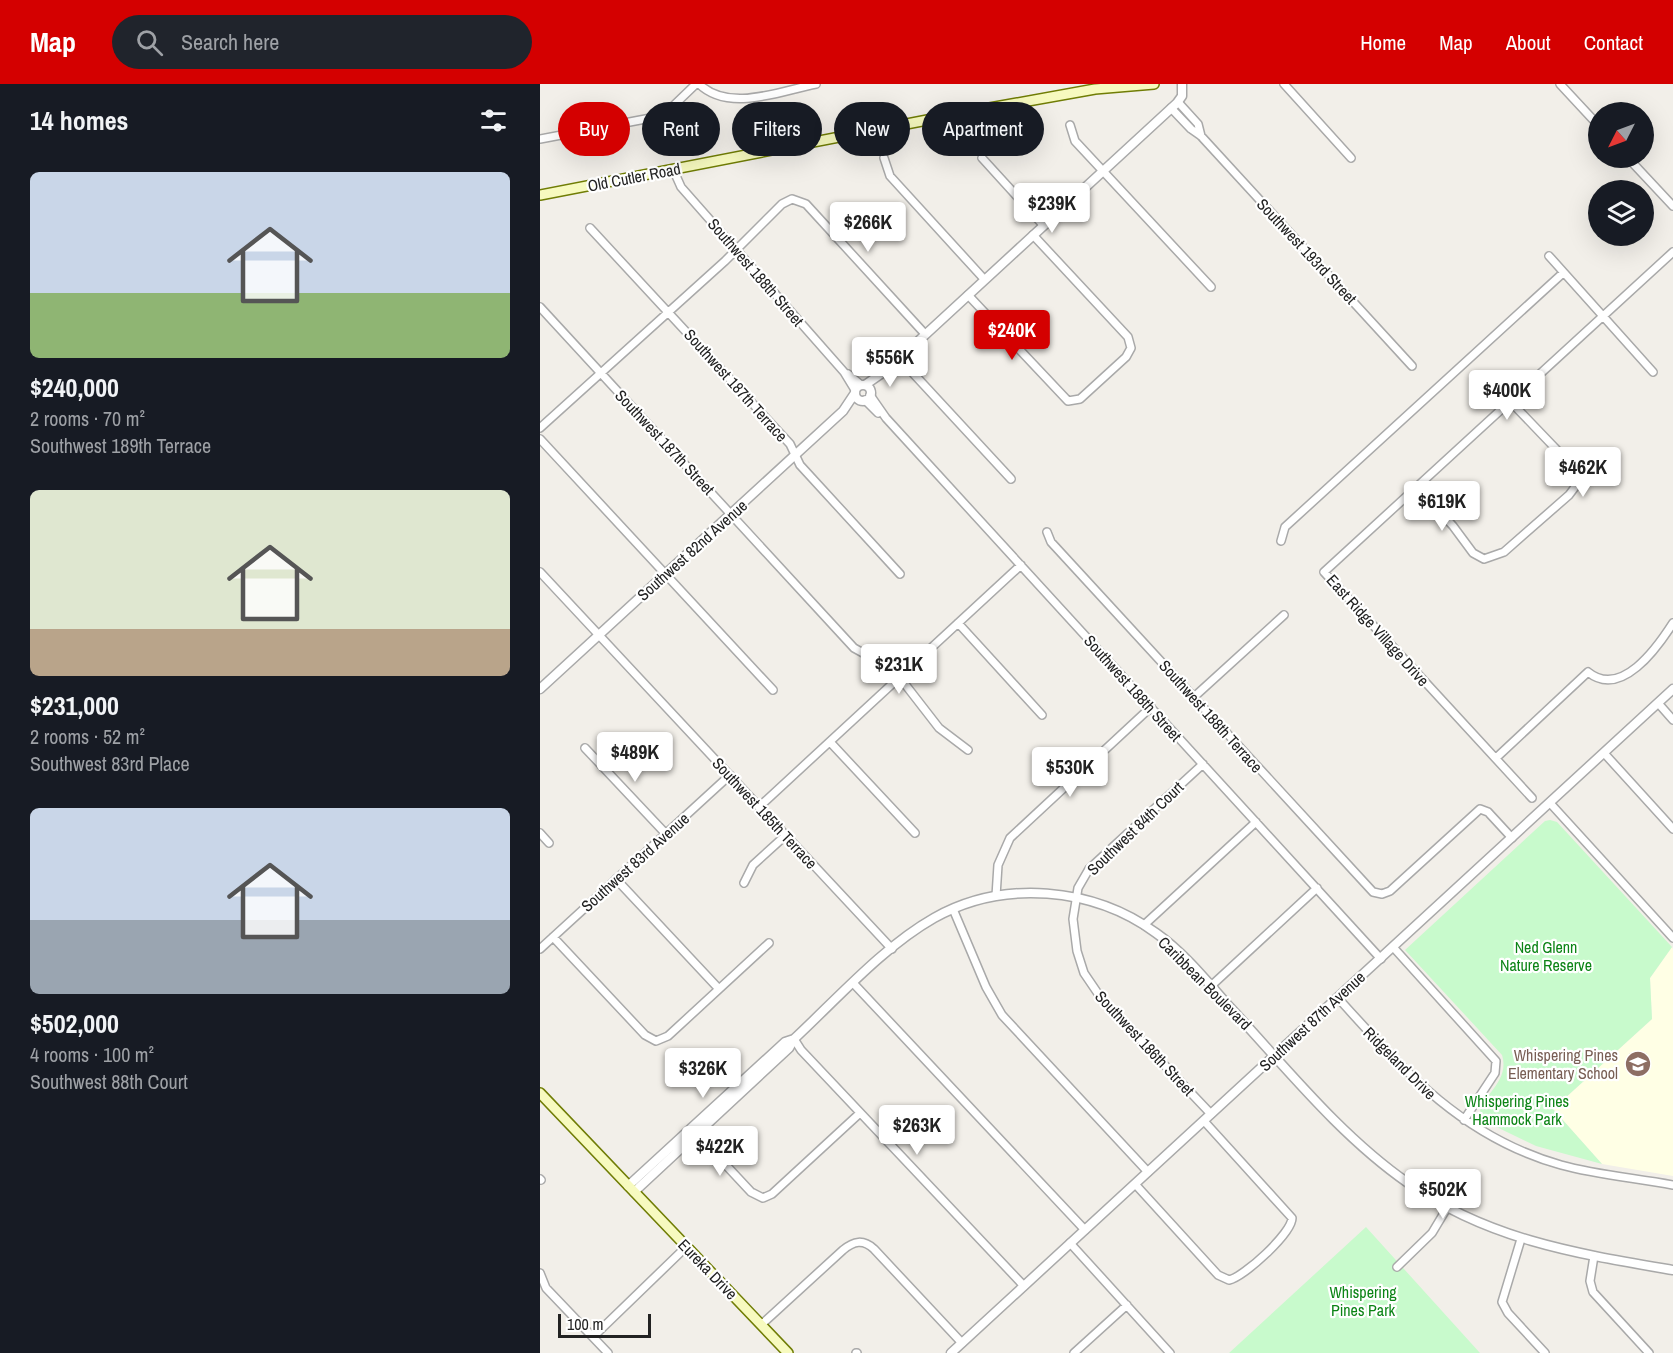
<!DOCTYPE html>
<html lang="en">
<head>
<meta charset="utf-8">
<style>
  body { margin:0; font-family:"Archivo Narrow",sans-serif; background:#20242c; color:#f1f3f6; height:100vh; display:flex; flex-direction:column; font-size:22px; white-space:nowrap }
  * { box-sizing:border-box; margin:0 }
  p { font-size:20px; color:#9ea1a6 }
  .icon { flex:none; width:33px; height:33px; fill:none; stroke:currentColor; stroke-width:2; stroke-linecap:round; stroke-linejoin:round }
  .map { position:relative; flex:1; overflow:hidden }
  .drawer { display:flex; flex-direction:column; background:#171b24; width:540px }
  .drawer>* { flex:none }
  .banner { position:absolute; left:18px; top:18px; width:570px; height:54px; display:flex; gap:12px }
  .needle { width:39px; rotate:228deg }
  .controls { position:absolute; left:1048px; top:18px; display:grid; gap:12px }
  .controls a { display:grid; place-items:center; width:66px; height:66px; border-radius:50%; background:#171b24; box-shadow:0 6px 24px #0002; font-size:30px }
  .scale { position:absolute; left:18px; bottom:15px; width:93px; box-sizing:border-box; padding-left:6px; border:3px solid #222; border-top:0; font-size:16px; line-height:21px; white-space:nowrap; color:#222; -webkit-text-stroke:4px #fff; paint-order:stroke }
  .price { position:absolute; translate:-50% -51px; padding:0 14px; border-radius:6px; background:#fff; color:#222; font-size:20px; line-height:39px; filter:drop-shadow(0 2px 3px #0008) }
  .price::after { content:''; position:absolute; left:50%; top:36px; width:18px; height:14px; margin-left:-9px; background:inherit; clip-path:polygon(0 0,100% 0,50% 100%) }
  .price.on { background:#d40000; color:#fff }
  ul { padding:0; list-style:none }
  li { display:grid; align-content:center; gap:12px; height:318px; padding:0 30px }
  li span { display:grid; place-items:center; height:186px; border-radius:9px; color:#555 }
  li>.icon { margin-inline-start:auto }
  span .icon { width:108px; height:108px; fill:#fffc; stroke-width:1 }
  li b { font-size:26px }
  h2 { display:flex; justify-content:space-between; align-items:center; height:72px; padding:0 30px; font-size:26px }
  .pill { padding:0 21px; border-radius:27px; background:#171b24; box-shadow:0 6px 24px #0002; font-size:21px; line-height:54px }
  .pill.on { background:#d40000; color:#fff }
  header { display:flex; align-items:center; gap:36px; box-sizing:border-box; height:84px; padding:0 30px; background:#d40000; color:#fff }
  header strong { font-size:28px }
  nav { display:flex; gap:33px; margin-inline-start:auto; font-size:21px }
  .search { width:420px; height:54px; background:#20242c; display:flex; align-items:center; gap:15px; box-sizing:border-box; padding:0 21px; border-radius:33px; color:#9ea1a6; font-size:22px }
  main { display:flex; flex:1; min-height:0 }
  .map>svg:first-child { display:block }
  .education { fill:#ffffe5 }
  .park { fill:#c8facc }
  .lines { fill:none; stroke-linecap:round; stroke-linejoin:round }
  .minor-casing { stroke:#a9a9a9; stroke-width:10 }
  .tertiary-casing { stroke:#a9a9a9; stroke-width:11 }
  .secondary-casing { stroke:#707d05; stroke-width:12 }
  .minor { stroke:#fff; stroke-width:7 }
  .tertiary { stroke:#fff; stroke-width:8 }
  .secondary { stroke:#f7fabf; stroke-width:9 }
  .labels { text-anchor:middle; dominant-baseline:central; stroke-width:4.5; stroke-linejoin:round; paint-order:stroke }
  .street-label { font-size:16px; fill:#222; stroke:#fff }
  .park-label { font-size:16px; fill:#0c8416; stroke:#fff }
  .education-label { font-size:16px; fill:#785e54; stroke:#fff; text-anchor:end }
</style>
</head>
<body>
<header>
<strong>Map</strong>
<div class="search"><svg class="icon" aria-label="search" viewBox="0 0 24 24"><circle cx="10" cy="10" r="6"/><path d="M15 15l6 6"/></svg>Search here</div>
<nav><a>Home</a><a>Map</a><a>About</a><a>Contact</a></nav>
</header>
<main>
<section class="drawer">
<h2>14 homes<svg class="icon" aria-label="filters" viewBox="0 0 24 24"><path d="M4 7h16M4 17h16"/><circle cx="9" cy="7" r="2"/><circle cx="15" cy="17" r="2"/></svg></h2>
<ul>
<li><span style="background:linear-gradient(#c9d6e8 65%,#8fb573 0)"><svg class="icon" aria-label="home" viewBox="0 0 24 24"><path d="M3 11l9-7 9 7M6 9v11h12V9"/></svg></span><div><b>$240,000</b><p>2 rooms · 70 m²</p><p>Southwest 189th Terrace</p></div></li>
<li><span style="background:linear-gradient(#dfe7d0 75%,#b9a48a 0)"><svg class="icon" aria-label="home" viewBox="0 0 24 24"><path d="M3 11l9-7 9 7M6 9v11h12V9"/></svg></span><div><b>$231,000</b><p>2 rooms · 52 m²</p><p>Southwest 83rd Place</p></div></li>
<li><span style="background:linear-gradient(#c9d6e8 60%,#9aa5b1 0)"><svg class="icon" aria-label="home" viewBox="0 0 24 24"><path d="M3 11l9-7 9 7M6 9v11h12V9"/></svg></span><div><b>$502,000</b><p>4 rooms · 100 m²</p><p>Southwest 88th Court</p></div></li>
</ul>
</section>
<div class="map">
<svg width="1133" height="1269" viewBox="0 0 1133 1269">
  <rect width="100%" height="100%" fill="#f2efe9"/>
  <path class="education" d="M1132 863 1133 865V1092L1062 1080 1013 1025 1112 935 1110 894Z"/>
  <path class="park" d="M1010 736 1017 738 1132 863 1110 894 1112 935 1013 1025 1062 1080 996 1062 940 1035C936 1013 971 1000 962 971L865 866 1005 737Z
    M826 1143 940 1269H689Z"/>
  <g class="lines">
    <g class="minor-casing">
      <path id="minor" d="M159 0C189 29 240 7 276 0
        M744 0 811 74
        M1020 0 1059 42
        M638 18 658 40 661 52
        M631 24 651 45 661 52 872 282
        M530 41 535 57 671 203
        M0 55 116 33 130 25 156 0
        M344 74 350 92 444 195
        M442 74 503 141
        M1088 74 1133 122
        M133 85 141 103 304 288 315 306
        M50 144 250 360 260 381 360 490
        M1009 172 1113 288
        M428 211 528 317 540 315 586 273 591 264 588 253 493 151
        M0 223 314 564 354 586 399 644 428 666
        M359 274 471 395
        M308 290 321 301
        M330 311 346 334 841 875
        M325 316 338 329
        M0 344 185 177 242 120 252 115 266 120 385 250
        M0 355 233 606
        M877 403 913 442 933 469 944 475 964 468 1029 411 1038 399V388L970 317
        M507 448 511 458 833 808 842 810 850 807 940 725 948 728 972 754
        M741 457 745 443 1023 189
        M0 488 352 865
        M418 539 502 631
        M654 613 744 531
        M1118 619 1133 636
        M290 658 375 749
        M45 664 126 750
        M1064 669 1133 745
        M956 674 1048 588C1081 615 1117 564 1133 539
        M663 680 549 785 538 804 533 835 537 867 544 889 561 914 671 1030
        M992 714 784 488 1133 168
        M1010 719 1133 854
        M219 723 481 481
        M0 749 9 759
        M76 795 179 905
        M204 799 213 781 246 751
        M456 812 458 781 470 754 611 623
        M413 825 446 903 462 931 608 1088
        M604 841 716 738
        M13 853 105 951 116 957 128 952 229 859
        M853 863 956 977 955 989 924 1036
        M0 865 190 691
        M314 900 545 1146
        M671 902 777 804
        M798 914C864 987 922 1053 1021 1081 1057 1091 1096 1094 1133 1101
        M254 955 261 966 484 1202
        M155 1048 211 1108 223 1114 232 1110 320 1029
        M0 1095 1 1096
        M595 1100 678 1191 689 1196C704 1193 752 1149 752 1134L664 1037
        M981 1155 962 1218 968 1229 1005 1269
        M530 1159 630 1269
        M1054 1172 1050 1197 1053 1208 1109 1269
        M857 1183 892 1149 907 1124
        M0 1189 6 1204 68 1269
        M221 1241 303 1166C314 1157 323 1155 334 1165L422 1259
        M53 1253 146 1163
        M316 1269H317
        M534 1269 587 1221"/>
    </g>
    <g class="tertiary-casing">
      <path id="tertiary" d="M325 301 348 285 637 19 642 12V0
        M315 309a8 8 0 1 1 16 0a8 8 0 1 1-16 0Z
        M0 605 303 327 315 309
        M88 1102 245 958 254 955
        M94 1108 249 964 254 955C297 915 343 863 394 834 463 795 553 803 616 849 643 868 665 895 687 920 744 981 799 1051 868 1099 948 1156 1039 1170 1133 1186
        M411 1269 1133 605"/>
    </g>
    <g class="secondary-casing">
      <path id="secondary" d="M0 111 444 25 555 5 614 0
        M0 1009 248 1269"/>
    </g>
    <use href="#minor" class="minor"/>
    <use href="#tertiary" class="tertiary"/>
    <use href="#secondary" class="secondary"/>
  </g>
  <defs>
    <g id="school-disc" transform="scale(1.35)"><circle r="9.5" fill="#8d6e63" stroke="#fff"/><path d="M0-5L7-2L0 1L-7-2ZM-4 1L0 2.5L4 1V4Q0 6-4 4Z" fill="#fff"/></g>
  </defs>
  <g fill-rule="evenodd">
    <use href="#school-disc" x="1098" y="980"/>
  </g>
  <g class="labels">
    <g class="street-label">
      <text transform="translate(94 93) rotate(-11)">Old Cutler Road</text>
      <text transform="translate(767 167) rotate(47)">Southwest 193rd Street</text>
      <text transform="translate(216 188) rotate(49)">Southwest 188th Street</text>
      <text transform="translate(196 301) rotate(48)">Southwest 187th Terrace</text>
      <text transform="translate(125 358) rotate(47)">Southwest 187th Street</text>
      <text transform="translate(152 466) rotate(-42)">Southwest 82nd Avenue</text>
      <text transform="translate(838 546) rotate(48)">East Ridge Village Drive</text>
      <text transform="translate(593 604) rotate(48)">Southwest 188th Street</text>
      <text transform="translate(671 632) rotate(48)">Southwest 188th Terrace</text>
      <text transform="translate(225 729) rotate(47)">Southwest 185th Terrace</text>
      <text transform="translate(595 744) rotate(-44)">Southwest 84th Court</text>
      <text transform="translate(95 778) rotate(-42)">Southwest 83rd Avenue</text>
      <text transform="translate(665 899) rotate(45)">Caribbean Boulevard</text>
      <text transform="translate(772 937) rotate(-43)">Southwest 87th Avenue</text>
      <text transform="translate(605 959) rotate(47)">Southwest 186th Street</text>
      <text transform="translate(860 979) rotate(45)">Ridgeland Drive</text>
      <text transform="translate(168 1185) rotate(46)">Eureka Drive</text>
    </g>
    <g class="park-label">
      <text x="1006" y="863">Ned Glenn<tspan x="1006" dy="18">Nature Reserve</tspan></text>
      <text x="977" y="1017">Whispering Pines<tspan x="977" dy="18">Hammock Park</tspan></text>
      <text x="823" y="1208">Whispering<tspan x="823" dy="18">Pines Park</tspan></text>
    </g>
    <g class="education-label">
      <text x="1078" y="971">Whispering Pines<tspan x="1078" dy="18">Elementary School</tspan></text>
    </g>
  </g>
</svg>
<div class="controls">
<a><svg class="needle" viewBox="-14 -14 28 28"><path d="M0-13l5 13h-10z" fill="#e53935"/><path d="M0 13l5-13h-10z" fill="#9ea1a6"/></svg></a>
<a><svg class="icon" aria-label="layers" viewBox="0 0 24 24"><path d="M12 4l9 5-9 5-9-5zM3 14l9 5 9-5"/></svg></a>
</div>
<div class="scale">100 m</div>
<b class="price" style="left:512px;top:150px">$239K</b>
<b class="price" style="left:328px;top:169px">$266K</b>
<b class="price on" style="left:472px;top:277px">$240K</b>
<b class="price" style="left:350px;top:304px">$556K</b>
<b class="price" style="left:967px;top:337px">$400K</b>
<b class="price" style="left:1043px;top:414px">$462K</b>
<b class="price" style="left:902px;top:448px">$619K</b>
<b class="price" style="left:359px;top:611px">$231K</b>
<b class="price" style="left:95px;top:699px">$489K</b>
<b class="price" style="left:530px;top:714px">$530K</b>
<b class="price" style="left:163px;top:1015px">$326K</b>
<b class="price" style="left:377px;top:1072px">$263K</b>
<b class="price" style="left:180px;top:1093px">$422K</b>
<b class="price" style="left:903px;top:1136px">$502K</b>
<div class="banner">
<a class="pill on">Buy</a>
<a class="pill">Rent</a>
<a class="pill">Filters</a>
<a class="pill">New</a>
<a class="pill">Apartment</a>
</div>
</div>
</main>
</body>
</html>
